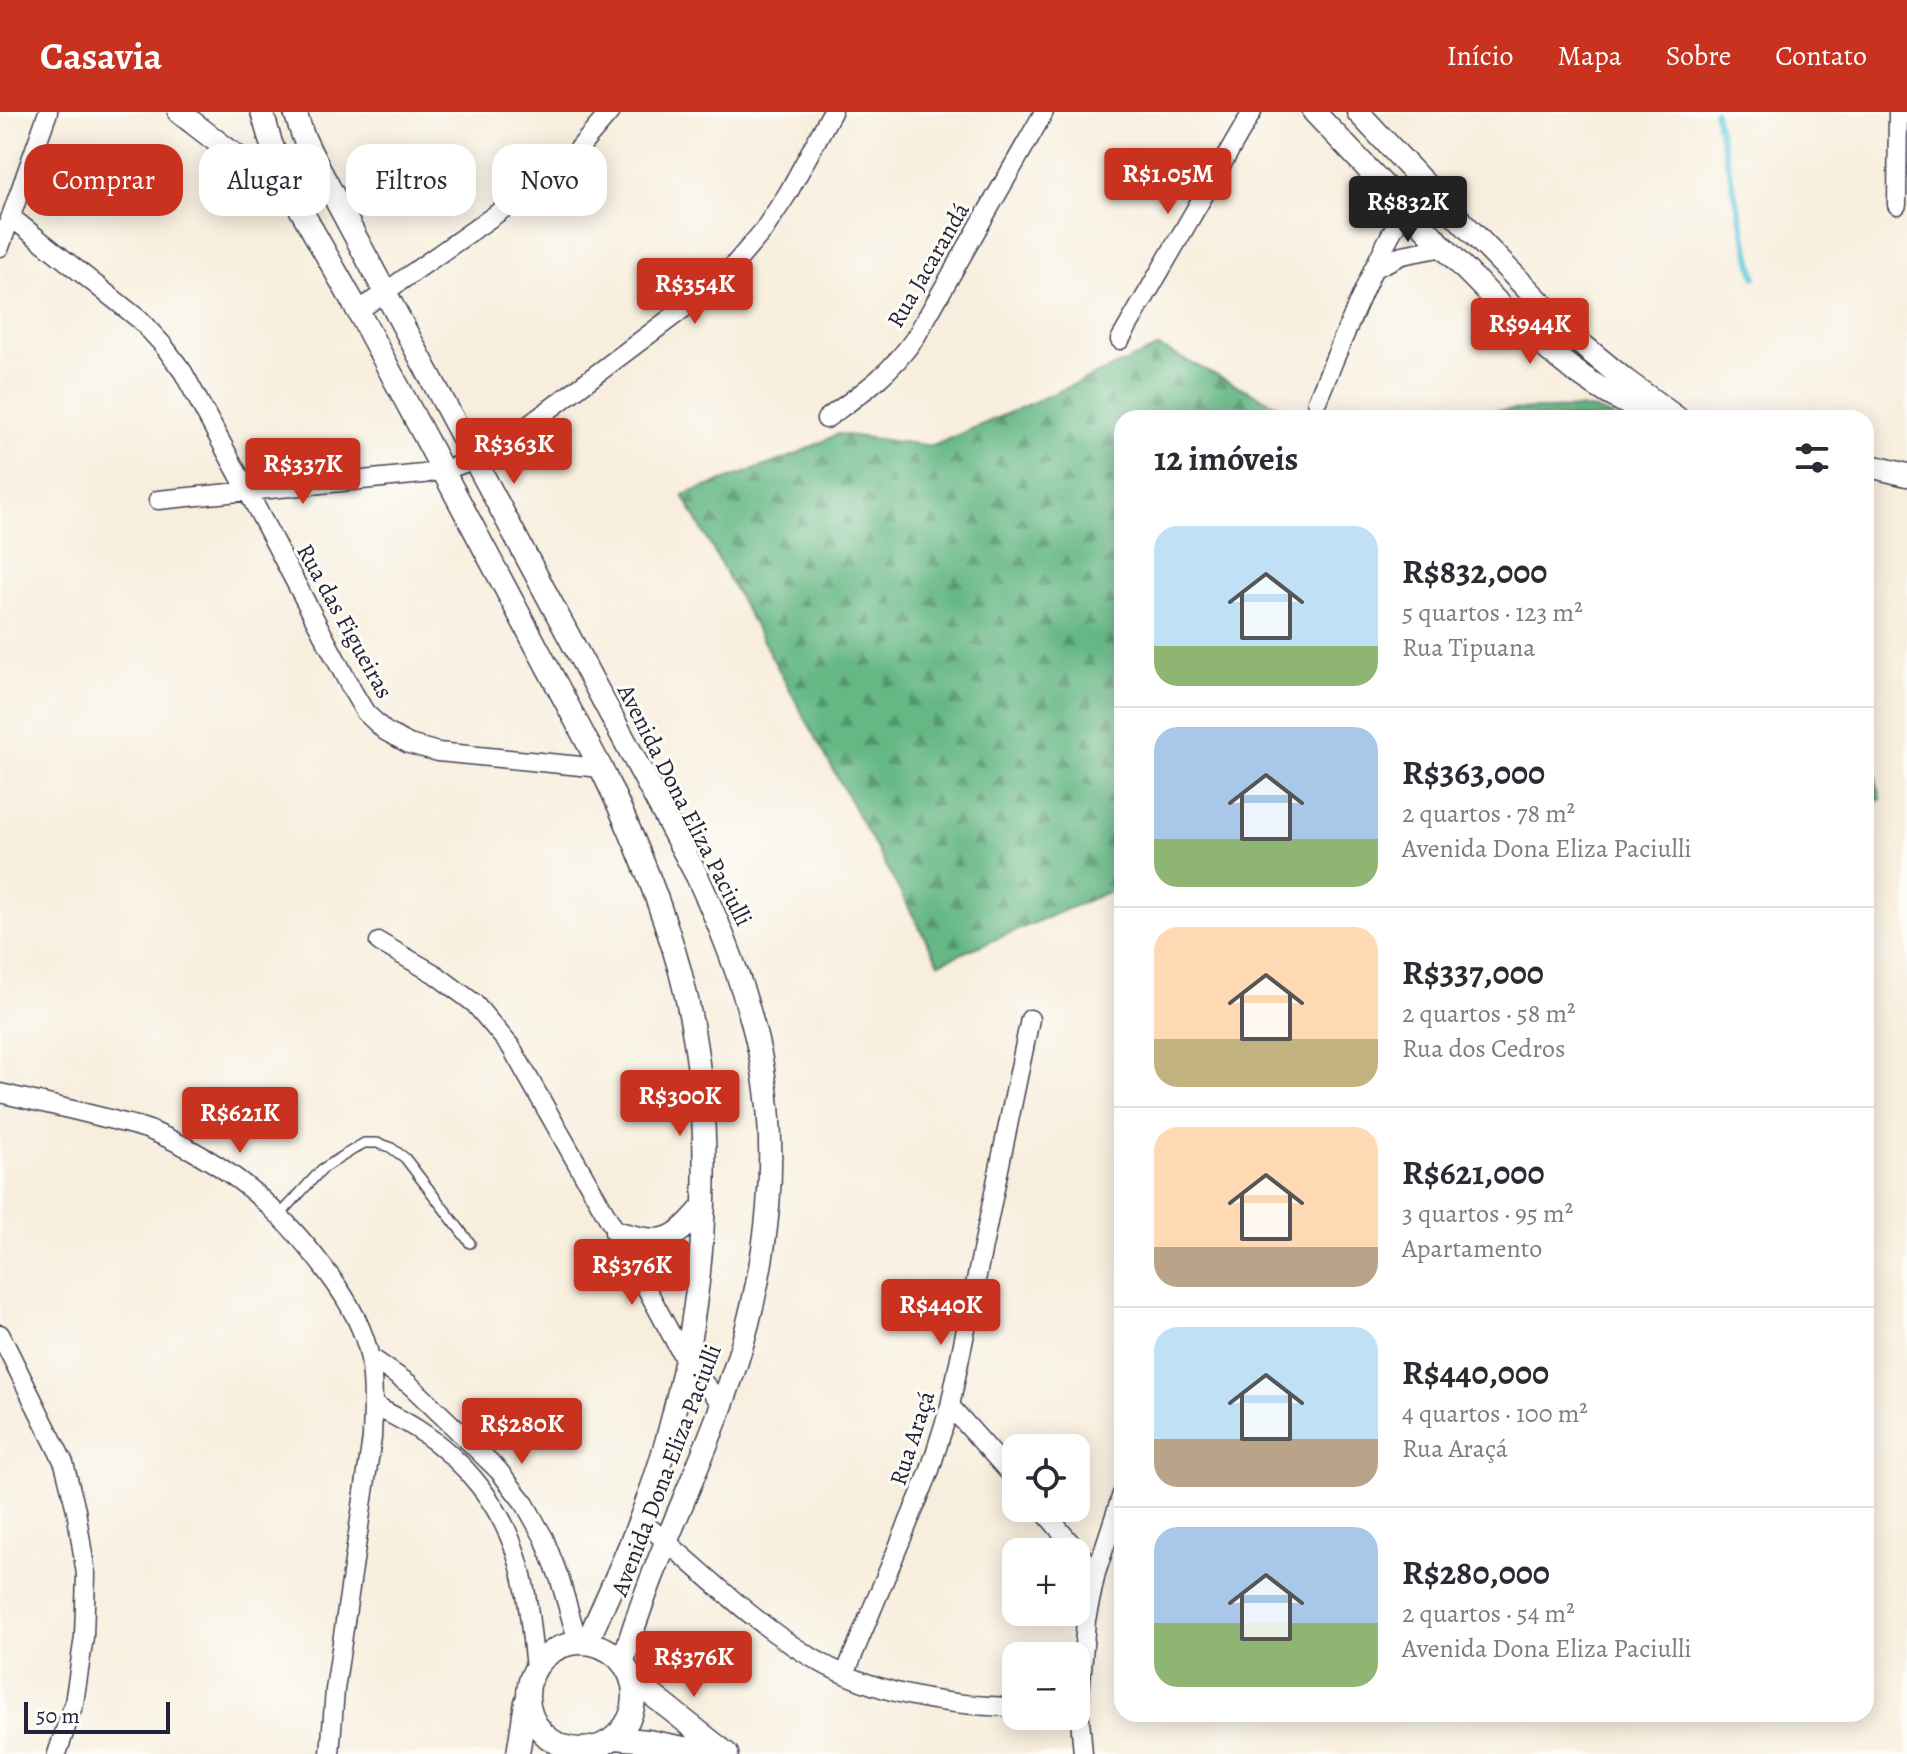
<!DOCTYPE html>
<html lang="pt">
<head>
<meta charset="utf-8">
<style>
  body { margin:0; font-family:Alegreya,serif; background:#f7f7f7; color:#2b2b33; height:100vh; display:flex; flex-direction:column; font-size:30px; white-space:nowrap }
  * { box-sizing:border-box; margin:0 }
  p { font-size:26px; color:#7c7c81 }
  .icon { flex:none; width:44px; height:44px; fill:none; stroke:currentColor; stroke-width:2; stroke-linecap:round; stroke-linejoin:round }
  .map { position:relative; flex:1; overflow:hidden }
  .drawer { position:absolute; left:1114px; top:298px; width:760px; height:1312px; display:flex; flex-direction:column; background:#fff; border-radius:24px; box-shadow:0 4px 20px #0003 }
  .drawer>* { flex:none }
  .banner { position:absolute; left:24px; top:32px; width:760px; height:72px; display:flex; gap:16px }
  .controls { position:absolute; left:1002px; top:1322px; display:grid; gap:16px }
  .controls a { display:grid; place-items:center; width:88px; height:88px; border-radius:16px; background:#fff; box-shadow:0 4px 20px #0003; font-size:40px }
  .scale { position:absolute; left:24px; bottom:20px; width:146px; box-sizing:border-box; padding-left:8px; border:4px solid #22223b; border-top:0; font-size:22px; line-height:28px; white-space:nowrap; color:#22223b; -webkit-text-stroke:6px #fdfcf7; paint-order:stroke }
  .price { position:absolute; translate:-50% -68px; padding:0 18px; border-radius:8px; background:#c8321e; color:#fff; font-size:26px; line-height:52px; filter:drop-shadow(0 2px 4px #0008) }
  .price::after { content:''; position:absolute; left:50%; top:48px; width:24px; height:18px; margin-left:-12px; background:inherit; clip-path:polygon(0 0,100% 0,50% 100%) }
  .price.on { background:#222; color:#fff }
  ul { padding:0; list-style:none }
  li { display:flex; align-items:center; gap:24px; height:200px; padding:0 40px }
  li+li { border-top:2px solid #e1e1e2 }
  li span { display:grid; place-items:center; flex:none; width:224px; height:160px; border-radius:24px; color:#555 }
  li>.icon { margin-inline-start:auto }
  span .icon { width:96px; height:96px; fill:#fffc; stroke-width:1 }
  li b { font-size:34px }
  h2 { display:flex; justify-content:space-between; align-items:center; height:96px; padding:0 40px; font-size:34px }
  .tag { padding:0 28px; border-radius:24px; background:#fff; box-shadow:0 4px 20px #0003; font-size:28px; line-height:72px }
  .tag.on { background:#c8321e; color:#fff }
  header { display:flex; align-items:center; gap:48px; box-sizing:border-box; height:112px; padding:0 40px; background:#c8321e; color:#fff }
  header strong { font-size:38px }
  nav { display:flex; gap:44px; margin-inline-start:auto; font-size:28px }
  .map>svg:first-child { display:block }
  .forest { fill:url(#forest-firs); stroke:#446c60; stroke-width:2 }
  .lines { fill:none; stroke-linecap:round; stroke-linejoin:round }
  .stream { stroke:#60c8dc; stroke-width:6 }
  .service-casing { stroke:#424153; stroke-width:12 }
  .minor-casing { stroke:#424153; stroke-width:21 }
  .tertiary-casing { stroke:#424153; stroke-width:25 }
  .service { stroke:#fff; stroke-width:9 }
  .minor { stroke:#fff; stroke-width:18 }
  .tertiary { stroke:#fff; stroke-width:22 }
  .labels { text-anchor:middle; dominant-baseline:central; stroke-width:6; stroke-linejoin:round; paint-order:stroke }
  .street-label { font-size:24px; fill:#22223b; stroke:#fdfcf7 }
</style>
</head>
<body>
<header>
<strong>Casavia</strong>
<nav><a>Início</a><a>Mapa</a><a>Sobre</a><a>Contato</a></nav>
</header>
<div class="map">
<svg width="1907" height="1642" viewBox="0 0 1907 1642">
  <defs>
    <pattern id="forest-firs" width="22" height="20" patternUnits="userSpaceOnUse" patternTransform="scale(2)"><rect width="22" height="20" fill="#65b784"/><path d="M5 1l3.5 6h-7zM16 11l3.5 6h-7z" fill="#53946d"/></pattern>
  </defs>
  <rect width="100%" height="100%" fill="#fdfcf7"/>
  <filter id="ink" filterUnits="userSpaceOnUse"><feTurbulence type="fractalNoise" baseFrequency=".0125" numOctaves="2"/><feDisplacementMap in="SourceGraphic" scale="16" xChannelSelector="R" yChannelSelector="G"/><feConvolveMatrix kernelMatrix="1 2 1 2 8 2 1 2 1" color-interpolation-filters="sRGB"/></filter>
  <filter id="wash" filterUnits="userSpaceOnUse"><feTurbulence type="fractalNoise" baseFrequency=".006" numOctaves="4" result="noise"/><feDisplacementMap in="SourceGraphic" scale="32" xChannelSelector="R" yChannelSelector="G"/><feGaussianBlur stdDeviation="1.8" result="paint"/><feColorMatrix in="noise" values="0 0 0 0 0 0 0 0 0 0 0 0 0 0 0 0 0 1.4 0 .05"/><feComposite in="paint" operator="in"/></filter>
  <g filter="url(#wash)">
    <rect width="100%" height="100%" fill="#f8eedd"/>
    <path class="forest" d="M1159 235 1297 303 1591 296 1615 306H1122V774L939 851 683 383 790 345 838 322 933 334Z
      M1866 629 1881 687 1866 695Z"/>
    <g class="lines">
      <path class="stream" d="M1715 0 1755 165"/>
    </g>
  </g>
  <g filter="url(#ink)">
    <g class="lines">
      <g class="service-casing">
        <path id="service" d="M280 1103 322 1057 364 1031H377L390 1035 405 1046 470 1131"/>
      </g>
      <g class="minor-casing">
        <path id="minor" d="M1897 93 1898 0
          M11 105 140 208 163 233 183 260 247 378 352 578 365 600 385 619 409 632 438 640 601 656
          M0 135 48 0
          M1373 157 1402 143 1444 135
          M358 199 539 72 575 41 610 0
          M1120 228 1252 0
          M1317 289C1349 214 1377 137 1422 69
          M826 307C863 280 888 264 915 226L1044 0
          M158 388 423 362C450 358 473 349 497 337L696 187 733 154 763 119 788 81 832 0
          M379 830 435 862 474 891 511 935 616 1120 686 1250 721 1291
          M0 981C38 990 76 998 113 1008 126 1012 141 1014 154 1020 229 1052 279 1095 327 1160 346 1185 364 1215 370 1247 374 1273 373 1300 372 1326L335 1578 330 1642
          M0 1222 64 1351 76 1398 86 1462 84 1525 74 1591 57 1642
          M370 1245 409 1272 455 1316 499 1359 525 1392 544 1426 560 1468 578 1530
          M373 1293C388 1301 403 1308 417 1317 465 1348 504 1396 519 1452 529 1486 531 1522 535 1556
          M950 1294 1016 1368
          M1041 1396 1096 1461
          M640 1408C696 1452 745 1505 806 1542 868 1581 944 1594 1016 1595
          M845 1562 929 1361 950 1294 1030 907
          M1083 1642 1079 1595 1086 1508 1096 1461 1122 1382"/>
      </g>
      <g class="tertiary-casing">
        <path id="tertiary" d="M179 0C214 27 248 56 288 75
          M262 0 271 31 288 75 358 199 601 656C633 722 660 787 680 859 720 1009 708 1179 667 1327 648 1397 617 1464 587 1530
          M295 0 303 24 315 49 697 764C726 826 751 890 763 958 779 1048 767 1146 742 1233 710 1341 654 1442 623 1550
          M1314 0C1360 49 1407 98 1454 146 1517 210 1574 274 1660 306
          M1358 0 1422 69 1580 231 1625 268 1677 306
          M1866 353 1907 363
          M616 1120C662 1133 671 1133 703 1095
          M528 1584a53 53 0 1 1 106 0a53 53 0 1 1-106 0Z
          M633 1568 727 1642
          M615 1626 648 1629 715 1642
          M518 1642 526 1590"/>
      </g>
      <use href="#service" class="service"/>
      <use href="#minor" class="minor"/>
      <use href="#tertiary" class="tertiary"/>
    </g>
  </g>
  <g class="labels">
    <g class="street-label">
      <text transform="translate(928 153) rotate(-60)">Rua Jacarandá</text>
      <text transform="translate(345 509) rotate(61)">Rua das Figueiras</text>
      <text transform="translate(685 693) rotate(63)">Avenida Dona Eliza Paciulli</text>
      <text transform="translate(912 1326) rotate(-72)">Rua Araçá</text>
      <text transform="translate(666 1358) rotate(-69)">Avenida Dona Eliza Paciulli</text>
    </g>
  </g>
</svg>
<div class="controls">
<a><svg class="icon" aria-label="locate" viewBox="0 0 24 24"><circle cx="12" cy="12" r="6"/><path d="M12 2v4M12 18v4M2 12h4M18 12h4"/></svg></a>
<a>+</a>
<a>−</a>
</div>
<div class="scale">50 m</div>
<b class="price" style="left:1168px;top:104px">R$1.05M</b>
<b class="price on" style="left:1408px;top:132px">R$832K</b>
<b class="price" style="left:695px;top:214px">R$354K</b>
<b class="price" style="left:1530px;top:254px">R$944K</b>
<b class="price" style="left:514px;top:374px">R$363K</b>
<b class="price" style="left:303px;top:394px">R$337K</b>
<b class="price" style="left:680px;top:1026px">R$300K</b>
<b class="price" style="left:240px;top:1043px">R$621K</b>
<b class="price" style="left:632px;top:1195px">R$376K</b>
<b class="price" style="left:941px;top:1235px">R$440K</b>
<b class="price" style="left:522px;top:1354px">R$280K</b>
<b class="price" style="left:694px;top:1587px">R$376K</b>
<div class="banner">
<a class="tag on">Comprar</a>
<a class="tag">Alugar</a>
<a class="tag">Filtros</a>
<a class="tag">Novo</a>
</div>
<section class="drawer">
<h2>12 imóveis<svg class="icon" aria-label="filters" viewBox="0 0 24 24"><path d="M4 7h16M4 17h16"/><circle cx="9" cy="7" r="2"/><circle cx="15" cy="17" r="2"/></svg></h2>
<ul>
<li><span style="background:linear-gradient(#bfe0f5 75%,#8fb573 0)"><svg class="icon" aria-label="home" viewBox="0 0 24 24"><path d="M3 11l9-7 9 7M6 9v11h12V9"/></svg></span><div><b>R$832,000</b><p>5 quartos · 123 m²</p><p>Rua Tipuana</p></div></li>
<li><span style="background:linear-gradient(#a9c7e8 70%,#8fb573 0)"><svg class="icon" aria-label="home" viewBox="0 0 24 24"><path d="M3 11l9-7 9 7M6 9v11h12V9"/></svg></span><div><b>R$363,000</b><p>2 quartos · 78 m²</p><p>Avenida Dona Eliza Paciulli</p></div></li>
<li><span style="background:linear-gradient(#ffd9b3 70%,#c2b280 0)"><svg class="icon" aria-label="home" viewBox="0 0 24 24"><path d="M3 11l9-7 9 7M6 9v11h12V9"/></svg></span><div><b>R$337,000</b><p>2 quartos · 58 m²</p><p>Rua dos Cedros</p></div></li>
<li><span style="background:linear-gradient(#ffd9b3 75%,#b9a48a 0)"><svg class="icon" aria-label="home" viewBox="0 0 24 24"><path d="M3 11l9-7 9 7M6 9v11h12V9"/></svg></span><div><b>R$621,000</b><p>3 quartos · 95 m²</p><p>Apartamento</p></div></li>
<li><span style="background:linear-gradient(#bfe0f5 70%,#b9a48a 0)"><svg class="icon" aria-label="home" viewBox="0 0 24 24"><path d="M3 11l9-7 9 7M6 9v11h12V9"/></svg></span><div><b>R$440,000</b><p>4 quartos · 100 m²</p><p>Rua Araçá</p></div></li>
<li><span style="background:linear-gradient(#a9c7e8 60%,#8fb573 0)"><svg class="icon" aria-label="home" viewBox="0 0 24 24"><path d="M3 11l9-7 9 7M6 9v11h12V9"/></svg></span><div><b>R$280,000</b><p>2 quartos · 54 m²</p><p>Avenida Dona Eliza Paciulli</p></div></li>
</ul>
</section>
</div>
</body>
</html>
